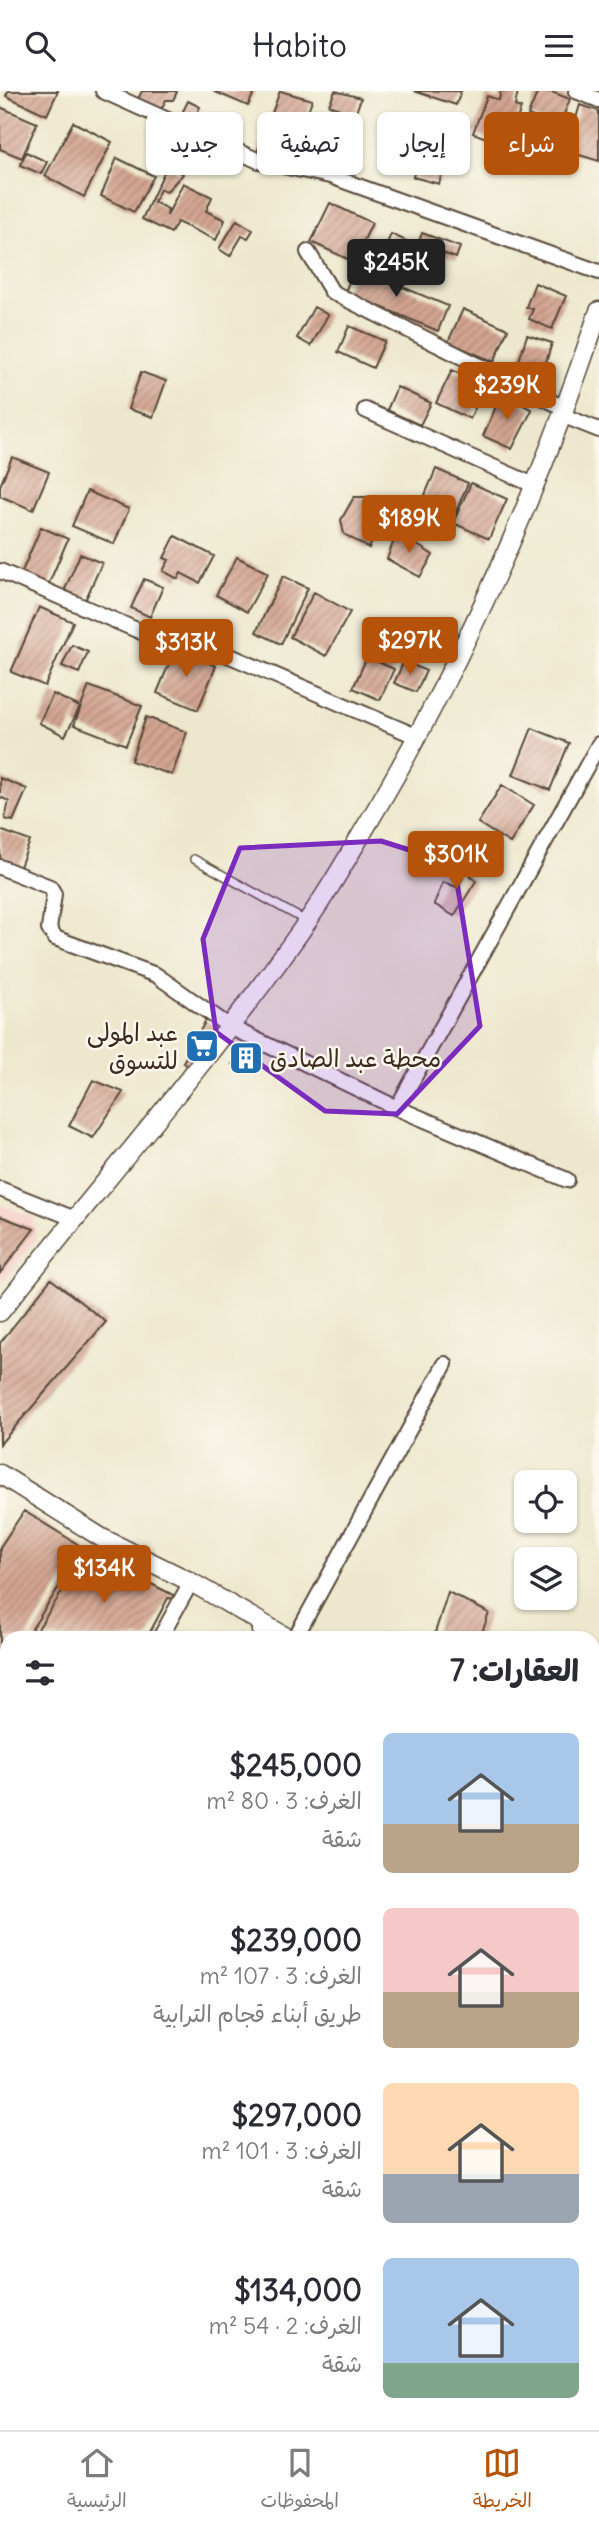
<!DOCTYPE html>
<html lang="ar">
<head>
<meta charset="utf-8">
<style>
  body { margin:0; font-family:Delius,"Playpen Sans Arabic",sans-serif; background:#f7f7f7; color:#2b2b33; direction:rtl; height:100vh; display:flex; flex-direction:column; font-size:26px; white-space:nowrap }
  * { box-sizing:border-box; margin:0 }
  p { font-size:23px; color:#7c7c81 }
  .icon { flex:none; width:38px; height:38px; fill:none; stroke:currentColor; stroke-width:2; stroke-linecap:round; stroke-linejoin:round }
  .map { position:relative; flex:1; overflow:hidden; direction:ltr }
  .drawer { position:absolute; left:0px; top:1540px; width:600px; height:800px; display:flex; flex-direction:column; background:#fff; border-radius:21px 21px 0 0; box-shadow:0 2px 5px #0004; direction:rtl }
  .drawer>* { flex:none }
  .banner { position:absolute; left:21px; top:21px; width:558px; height:63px; direction:rtl; display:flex; gap:14px }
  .fabs { position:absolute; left:514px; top:1379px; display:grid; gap:14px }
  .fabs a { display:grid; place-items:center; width:63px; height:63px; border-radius:10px; background:#fff; box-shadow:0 2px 5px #0004; font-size:35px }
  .price { position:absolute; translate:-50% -60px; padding:0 16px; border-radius:7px; background:#b45309; color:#fff; font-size:23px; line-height:46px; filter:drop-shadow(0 2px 4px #0008) }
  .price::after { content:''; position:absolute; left:50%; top:42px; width:21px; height:16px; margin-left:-10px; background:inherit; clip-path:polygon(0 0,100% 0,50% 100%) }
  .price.active { background:#222; color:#fff }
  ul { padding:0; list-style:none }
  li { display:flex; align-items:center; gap:21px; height:175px; padding:0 21px }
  li span { display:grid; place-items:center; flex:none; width:196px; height:140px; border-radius:10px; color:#555 }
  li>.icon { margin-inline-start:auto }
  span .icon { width:84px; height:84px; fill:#fffc; stroke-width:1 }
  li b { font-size:30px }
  h2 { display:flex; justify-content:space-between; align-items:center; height:84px; padding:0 21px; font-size:30px }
  .chip { padding:0 24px; border-radius:10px; background:#fff; box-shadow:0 2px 5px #0004; font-size:24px; line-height:63px }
  .chip.active { background:#b45309; color:#fff }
  header { display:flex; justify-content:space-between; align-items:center; height:91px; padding:0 21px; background:#fff; font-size:32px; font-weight:600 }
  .dock { display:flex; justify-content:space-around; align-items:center; height:98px; border-top:2px solid #e1e1e2; background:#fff; font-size:19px; color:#7c7c81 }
  .dock a { display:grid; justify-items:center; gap:4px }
  .dock .active { color:#b45309 }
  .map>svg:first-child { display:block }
  .built { fill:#f7d0ca }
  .building { fill:url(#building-hatch) }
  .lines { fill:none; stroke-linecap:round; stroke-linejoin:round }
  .service-casing { stroke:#564638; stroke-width:10 }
  .minor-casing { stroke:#564638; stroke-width:18 }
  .tertiary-casing { stroke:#564638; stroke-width:21 }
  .service { stroke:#fff; stroke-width:7 }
  .minor { stroke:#fff; stroke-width:14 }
  .tertiary { stroke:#fff; stroke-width:18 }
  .marked { fill:#7b2cbf; fill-opacity:0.2; stroke:#7b2cbf; stroke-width:5; stroke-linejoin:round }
  .labels { text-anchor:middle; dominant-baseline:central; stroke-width:5; stroke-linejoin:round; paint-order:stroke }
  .poi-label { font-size:24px; fill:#3b2a1e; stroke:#fbf7ec; text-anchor:end }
</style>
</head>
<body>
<header><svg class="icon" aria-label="menu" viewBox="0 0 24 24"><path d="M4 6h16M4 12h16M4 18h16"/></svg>Habito<svg class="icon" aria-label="search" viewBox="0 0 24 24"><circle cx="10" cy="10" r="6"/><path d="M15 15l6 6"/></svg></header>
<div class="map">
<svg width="599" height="2339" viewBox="0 0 599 2339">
  <defs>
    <pattern id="building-hatch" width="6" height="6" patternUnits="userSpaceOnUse" patternTransform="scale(1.75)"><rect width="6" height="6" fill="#d3a491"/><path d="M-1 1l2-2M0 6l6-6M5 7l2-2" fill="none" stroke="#ac8676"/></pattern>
  </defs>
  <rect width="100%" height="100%" fill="#fbf7ec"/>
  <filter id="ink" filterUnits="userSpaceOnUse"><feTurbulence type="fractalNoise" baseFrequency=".0143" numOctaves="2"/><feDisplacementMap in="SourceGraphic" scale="14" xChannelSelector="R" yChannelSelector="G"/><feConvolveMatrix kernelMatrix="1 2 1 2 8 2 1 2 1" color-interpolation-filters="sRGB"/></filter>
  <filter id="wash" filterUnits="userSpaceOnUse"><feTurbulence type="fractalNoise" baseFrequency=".00686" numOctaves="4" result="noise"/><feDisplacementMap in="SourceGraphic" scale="28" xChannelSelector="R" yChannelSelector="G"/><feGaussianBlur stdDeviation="1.57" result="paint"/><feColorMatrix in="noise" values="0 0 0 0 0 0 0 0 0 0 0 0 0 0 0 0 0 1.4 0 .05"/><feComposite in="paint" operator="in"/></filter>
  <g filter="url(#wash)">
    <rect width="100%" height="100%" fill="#ede8cd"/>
    <path class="built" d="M0 1114 33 1125 36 1148 0 1195Z"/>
    <g id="blocks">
      <path class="building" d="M8 0H58L47 24 6 5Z
        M142 0H174L177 1 173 9H166L159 22 136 12Z
        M213 0H255L248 15Z
        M280 0 312 9 302 36 271 25Z
        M335 0 361 7 355 24 329 14Z
        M414 0H461L456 14Z
        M501 0H518L515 15 521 17 507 55 473 42 487 5 499 9Z
        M538 0H549L570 8 559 36 528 24Z
        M188 10 200 16 192 32 180 26Z
        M580 14 599 20V70L566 60Z
        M0 16 37 32 22 67 0 58Z
        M268 29 302 41 292 74 257 62Z
        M73 31 112 51 84 106 45 85Z
        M421 49 446 59 438 78 414 69Z
        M26 61 47 71 41 83 20 74Z
        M117 67 154 85 134 121 101 105Z
        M167 75 183 83 166 101 160 98 154 111 168 118 167 125 183 92 212 106 206 120 225 129 216 149 177 131 171 142 142 128Z
        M416 75 442 82 439 93 413 86Z
        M330 112 372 132 354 171 311 151Z
        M237 129 253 139 248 147 242 145 230 165 219 158Z
        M422 142 460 156 456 167 418 153Z
        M391 143 430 161 418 188 379 171Z
        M355 176 448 215 438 240 345 201Z
        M535 192 566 205 552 238 529 228 533 218 526 216Z
        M314 216 328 224 311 255 297 247Z
        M463 218 508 238 494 271 448 251Z
        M349 235 385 250 373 277 338 261Z
        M527 244 552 252 541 287 516 279Z
        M452 279 485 295 470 328 436 312Z
        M141 281 166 290 153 326 128 318Z
        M397 296 431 312 420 334 387 319Z
        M502 302 532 319 512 358 483 345Z
        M12 366 49 381 33 419 0 405V395Z
        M436 378 468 392 454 425 422 411Z
        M471 392 507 408 489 448 453 432Z
        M87 400 129 418 114 453 72 435Z
        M354 406H367L384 415 380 423 385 426 369 457 344 443 341 429Z
        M41 436 68 448 47 497 20 485Z
        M397 441 433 464 420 486 387 468Z
        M175 445 214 465 200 492 181 482 178 488 163 480 169 469 164 467Z
        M80 463 102 472 84 512 63 503Z
        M237 466 268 482 247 521 216 504Z
        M283 485 308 497 281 553 256 541Z
        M144 488 163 496 150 526 131 517Z
        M314 501 350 521 326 565 290 546Z
        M39 516 73 531 45 595 11 581Z
        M72 554 88 561 79 582 62 575Z
        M175 558 216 575 198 619 157 602Z
        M367 566 394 578 380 609 353 597Z
        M404 570 426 580 416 601 394 592Z
        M89 595 142 615 126 654 74 634Z
        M53 603 80 616 65 645 39 632Z
        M146 626 187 641 172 684 131 670Z
        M532 637 569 652 550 699 513 684Z
        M0 687 27 698 13 730 5 728 9 710 0 706Z
        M502 694 534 714 510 752 478 732Z
        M0 739 30 750 19 778 0 771Z
        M456 769 474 779 470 785 476 790 454 825 434 813 443 791 457 796 463 787 455 778Z
        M206 929 224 940 192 981 183 971Z
        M245 951 261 959 250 980 232 973Z
        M93 989 123 1001 93 1047 69 1035Z
        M0 1125 34 1138 0 1182Z
        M51 1188 106 1231 0 1353V1252Z
        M24 1420 84 1457 26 1547H7V1578L0 1589V1456Z
        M88 1461 181 1508 168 1507 147 1547H32Z
        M448 1501 489 1522 480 1547 434 1545Z
        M7 1586V1637L0 1633V1596Z
        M0 2184 7 2187V2225L0 2222Z
        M369 2333H413L410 2339H366Z"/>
    </g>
  </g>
  <g filter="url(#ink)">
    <use href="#blocks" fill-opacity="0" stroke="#564638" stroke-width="2"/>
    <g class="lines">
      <g class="service-casing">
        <path id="service" d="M194 768 306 830"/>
      </g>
      <g class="minor-casing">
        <path id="minor" d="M103 0 259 70 330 85 599 181
          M576 0 599 9
          M308 161 332 201 566 318
          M365 319 536 395
          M564 325 599 339
          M0 480 146 543 214 558 418 646
          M0 776 50 796 54 803 49 838 55 847 156 884 230 936 397 1017 567 1089
          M397 1017 599 653
          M0 1098 75 1128
          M258 1532 261 1547
          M160 1547 191 1491
          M295 1547 445 1273
          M0 1995 7 1976
          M593 2019 599 2009
          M0 2059 7 2061
          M0 2233 7 2236
          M593 2244 599 2246
          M261 2333 276 2339
          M300 2333 317 2339"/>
      </g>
      <g class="tertiary-casing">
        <path id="tertiary" d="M0 1221C96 1099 199 982 290 855 324 809 352 759 381 710 471 555 542 390 599 220
          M0 1383 102 1447 191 1491 288 1547
          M593 1638 599 1639"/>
      </g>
      <use href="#service" class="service"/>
      <use href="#minor" class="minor"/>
      <use href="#tertiary" class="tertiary"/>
    </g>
  </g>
  <path class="marked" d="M381 750 454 773 480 935 397 1023 325 1020 216 941 203 848 240 757Z"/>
  <defs>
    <g id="supermarket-square" transform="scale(1.75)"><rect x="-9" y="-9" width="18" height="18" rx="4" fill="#1f6fb2" stroke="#fbf7ec"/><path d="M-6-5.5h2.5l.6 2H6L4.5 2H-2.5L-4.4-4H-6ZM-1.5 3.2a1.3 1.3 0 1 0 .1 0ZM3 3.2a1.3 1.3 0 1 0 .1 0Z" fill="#fff"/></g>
    <g id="building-square" transform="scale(1.75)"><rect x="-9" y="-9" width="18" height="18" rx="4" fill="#1f6fb2" stroke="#fbf7ec"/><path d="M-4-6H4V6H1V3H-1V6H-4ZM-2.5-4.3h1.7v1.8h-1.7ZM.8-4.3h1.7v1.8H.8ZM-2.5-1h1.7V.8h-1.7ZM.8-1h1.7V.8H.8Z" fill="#fff"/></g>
  </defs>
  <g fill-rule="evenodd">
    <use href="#supermarket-square" x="202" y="955"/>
    <use href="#building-square" x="246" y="967"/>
  </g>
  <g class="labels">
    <g class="poi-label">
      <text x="178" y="941">عبد المولى<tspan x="178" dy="28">للتسوق</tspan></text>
      <text x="270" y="967" text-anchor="start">محطة عبد الصادق</text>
    </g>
  </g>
</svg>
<div class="fabs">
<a><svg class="icon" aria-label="locate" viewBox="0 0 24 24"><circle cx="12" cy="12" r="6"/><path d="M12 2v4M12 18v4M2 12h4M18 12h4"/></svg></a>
<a><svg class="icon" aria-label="layers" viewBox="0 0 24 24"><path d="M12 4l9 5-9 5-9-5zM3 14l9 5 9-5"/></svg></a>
</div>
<b class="price active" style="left:396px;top:208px">$245K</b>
<b class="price" style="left:507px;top:331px">$239K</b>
<b class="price" style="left:409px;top:464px">$189K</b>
<b class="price" style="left:410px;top:586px">$297K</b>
<b class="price" style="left:186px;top:588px">$313K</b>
<b class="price" style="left:456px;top:800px">$301K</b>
<b class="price" style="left:104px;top:1514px">$134K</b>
<div class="banner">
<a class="chip active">شراء</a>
<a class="chip">إيجار</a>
<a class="chip">تصفية</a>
<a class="chip">جديد</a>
</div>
<section class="drawer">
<h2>العقارات: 7<svg class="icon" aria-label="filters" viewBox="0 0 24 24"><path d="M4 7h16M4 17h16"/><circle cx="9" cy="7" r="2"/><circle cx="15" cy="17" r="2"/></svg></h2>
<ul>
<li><span style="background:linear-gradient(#a9c7e8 65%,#b9a48a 0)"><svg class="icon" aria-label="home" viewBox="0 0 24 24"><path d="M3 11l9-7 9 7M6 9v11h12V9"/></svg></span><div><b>$245,000</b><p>الغرف: 3 · 80 m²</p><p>شقة</p></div></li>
<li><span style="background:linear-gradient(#f6c9c9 60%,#b9a48a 0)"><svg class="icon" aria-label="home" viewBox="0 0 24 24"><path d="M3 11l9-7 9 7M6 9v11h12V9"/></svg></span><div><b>$239,000</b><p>الغرف: 3 · 107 m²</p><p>طريق أبناء قجام الترابية</p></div></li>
<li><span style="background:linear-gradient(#ffd9b3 65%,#9aa5b1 0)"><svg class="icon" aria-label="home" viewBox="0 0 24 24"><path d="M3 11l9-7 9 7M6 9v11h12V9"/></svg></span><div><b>$297,000</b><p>الغرف: 3 · 101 m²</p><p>شقة</p></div></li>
<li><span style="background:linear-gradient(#a9c7e8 75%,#7fa58c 0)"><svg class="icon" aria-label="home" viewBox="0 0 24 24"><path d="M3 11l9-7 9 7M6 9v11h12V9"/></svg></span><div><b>$134,000</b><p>الغرف: 2 · 54 m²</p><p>شقة</p></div></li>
</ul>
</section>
</div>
<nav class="dock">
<a class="active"><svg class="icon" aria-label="map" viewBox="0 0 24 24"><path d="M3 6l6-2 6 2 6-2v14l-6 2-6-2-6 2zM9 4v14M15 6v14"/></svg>الخريطة</a>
<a><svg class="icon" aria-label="saved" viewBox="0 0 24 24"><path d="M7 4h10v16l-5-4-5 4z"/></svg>المحفوظات</a>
<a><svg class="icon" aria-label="home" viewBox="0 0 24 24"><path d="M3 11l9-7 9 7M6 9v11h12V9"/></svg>الرئيسية</a>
</nav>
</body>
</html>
